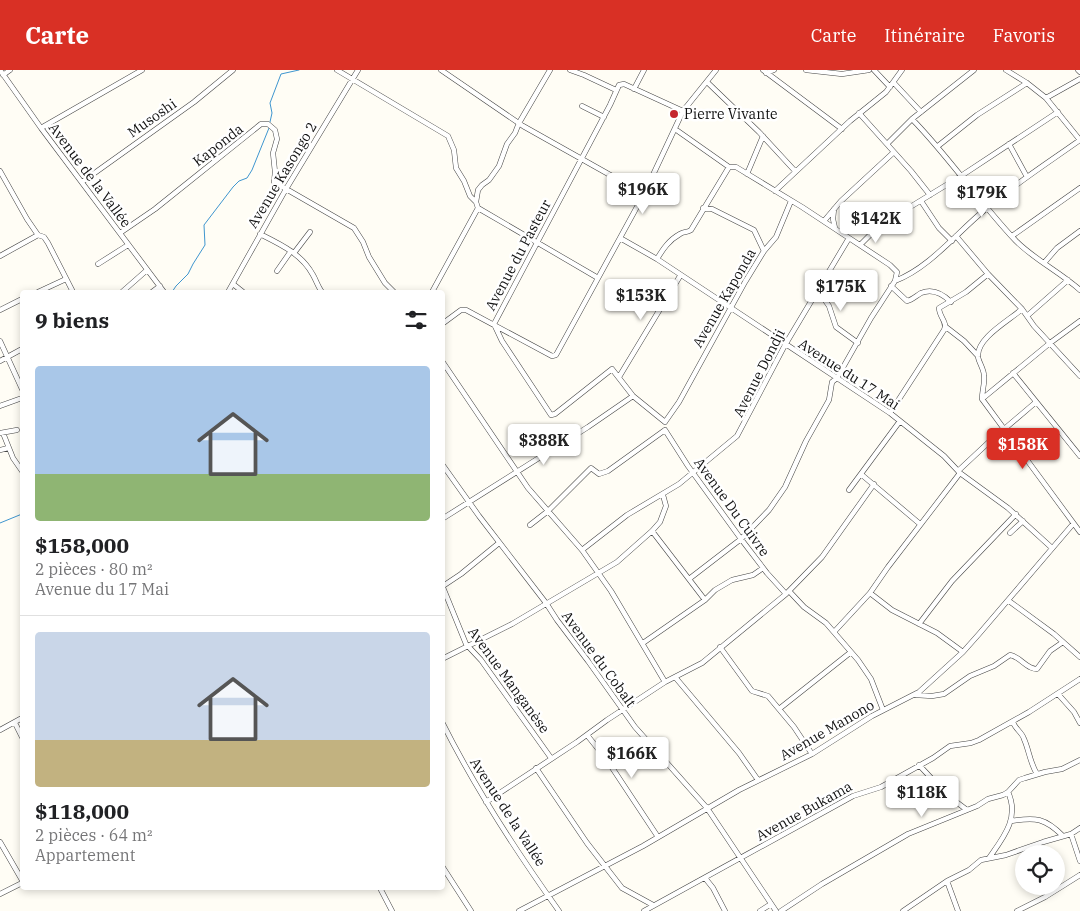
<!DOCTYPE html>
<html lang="fr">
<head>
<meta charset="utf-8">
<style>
  body { margin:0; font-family:"IBM Plex Serif",serif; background:#f6f6f6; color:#202124; height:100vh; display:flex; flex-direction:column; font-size:19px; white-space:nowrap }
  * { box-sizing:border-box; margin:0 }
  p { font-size:16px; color:#757577 }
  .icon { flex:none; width:28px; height:28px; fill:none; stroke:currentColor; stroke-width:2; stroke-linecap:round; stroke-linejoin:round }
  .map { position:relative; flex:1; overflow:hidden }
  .sheet { position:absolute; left:20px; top:220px; width:425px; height:600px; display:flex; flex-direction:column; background:#fff; border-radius:5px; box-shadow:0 2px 8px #0003 }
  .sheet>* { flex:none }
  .controls { position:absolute; left:1015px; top:775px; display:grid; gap:10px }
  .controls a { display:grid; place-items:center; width:50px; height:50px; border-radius:50%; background:#fff; box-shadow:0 2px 8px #0003; font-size:25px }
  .price { position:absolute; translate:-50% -42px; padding:0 11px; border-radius:5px; background:#fff; color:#222; font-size:16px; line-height:32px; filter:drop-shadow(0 1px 2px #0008) }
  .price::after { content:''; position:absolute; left:50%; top:30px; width:15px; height:11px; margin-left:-8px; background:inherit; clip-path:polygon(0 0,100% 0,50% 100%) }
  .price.selected { background:#d93025; color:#fff }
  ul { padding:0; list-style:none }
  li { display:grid; align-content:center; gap:10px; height:265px; padding:0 15px }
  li+li { border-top:1px solid #e0e0e0 }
  li span { display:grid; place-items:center; height:155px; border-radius:5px; color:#555 }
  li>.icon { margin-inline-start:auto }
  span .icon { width:90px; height:90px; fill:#fffc; stroke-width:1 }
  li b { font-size:21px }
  h2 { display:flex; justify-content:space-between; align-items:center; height:60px; padding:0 15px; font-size:21px }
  header { display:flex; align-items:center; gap:30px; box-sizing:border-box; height:70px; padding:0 25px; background:#d93025; color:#fff }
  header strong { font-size:24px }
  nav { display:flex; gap:28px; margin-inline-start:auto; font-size:18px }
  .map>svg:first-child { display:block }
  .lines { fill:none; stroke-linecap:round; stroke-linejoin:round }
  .stream { stroke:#3f96cf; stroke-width:1 }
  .minor-casing { stroke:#444; stroke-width:5.5 }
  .minor { stroke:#fff; stroke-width:4.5 }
  .poi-dot { fill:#c4262e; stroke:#fff; stroke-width:2 }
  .labels { text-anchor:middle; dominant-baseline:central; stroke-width:5; stroke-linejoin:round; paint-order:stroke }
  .poi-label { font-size:14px; fill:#111; stroke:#fff; text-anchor:start }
  .street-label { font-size:14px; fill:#111; stroke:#fff }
</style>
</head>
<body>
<header>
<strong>Carte</strong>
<nav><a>Carte</a><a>Itinéraire</a><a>Favoris</a></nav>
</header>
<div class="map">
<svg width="1080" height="841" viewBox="0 0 1080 841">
  <rect width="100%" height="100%" fill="#fffdf5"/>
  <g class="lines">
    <path class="stream" d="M270 52 272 43 270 33 281 4 299 0
      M172 222 176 216 188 204 193 194 205 175 204 155 233 117 239 111 247 108 252 100 269 58
      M0 453 22 444"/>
    <g class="minor-casing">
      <path id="minor" d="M0 0 41 58 164 222
        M337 0 448 66 454 80 456 98 464 111 470 126 476 132
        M441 0 523 56 644 124
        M550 0 519 53 515 63 507 74 499 96 489 110 482 115 478 120 476 132 478 138 598 208
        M570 0 584 5 616 20
        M763 0 842 59
        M806 0 842 4 869 0
        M874 0 890 17
        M1006 0 1027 13 1046 28 1080 70
        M1078 0 1080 2
        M766 3 774 0
        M3 5 10 0
        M707 12 759 62 795 101
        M894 13 921 42
        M634 19 644 0
        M1046 28 1080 9
        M582 36 604 47
        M859 43 911 101 930 125
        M912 49C950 88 979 132 1016 171 1035 190 1060 202 1080 220
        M41 58 142 0
        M675 59 729 97H736L802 137 890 195 897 202 895 211 871 248 837 308 832 312 829 330 806 371 785 417 769 440 741 469 689 509
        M887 74 912 49 974 0
        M1009 74 1027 107
        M938 76 977 45 1027 13
        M0 101 27 149 38 165 44 167 48 173 73 222
        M747 104 763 66
        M82 112 194 32 233 0
        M775 121 850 51 886 22 902 0
        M921 131 939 158 952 171
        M703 138 712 139 754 160 764 181
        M834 139 833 149 835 158
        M824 151 841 131 894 82
        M120 163 155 139 261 54H268L275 60 277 69 273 83 275 102 274 112 354 158 363 172 369 187 385 213 394 222
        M260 164C280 174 302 184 313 205 316 210 318 217 322 222
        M956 166 988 204 1022 239 1034 256 1080 306
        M1012 166 1080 118
        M620 168 657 189 890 343 944 386 960 403 1008 438 1052 478
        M860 175 879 156 961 106 1058 42
        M294 183 310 162
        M0 186 38 165
        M657 189C663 179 669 170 680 164 684 161 687 163 691 160L729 97
        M1044 193 1057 178 1080 161
        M98 194 128 175
        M277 201 291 181
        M895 211C931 197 957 162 987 138 1016 113 1049 92 1080 70
        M233 214 243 222
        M891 216 907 231C912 230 916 226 921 223 933 218 943 224 951 232
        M817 219 829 236 836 257 858 273
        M38 222 66 209
        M122 222 147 200
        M152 222 160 216
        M228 222 286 119 358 0
        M432 222 478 138
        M1022 239C1010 250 976 268 978 287 979 293 984 299 984 306 985 313 982 321 982 329L1080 462
        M0 240 22 229
        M1027 246 1068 210
        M442 254 461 240H466L552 286 556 285 644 124 683 41 716 0
        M946 257 964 271 978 286
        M0 271 22 319
        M0 291 22 279
        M442 291 528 418 582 480 611 521 665 612
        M1013 303 1080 386
        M619 307 680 206
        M982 329 1050 273 1080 251
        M0 336 22 328
        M890 343 944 260C948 252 939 247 939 238L966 222 988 204
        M665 352 633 326 612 299 555 344 551 345 502 271 494 254 610 35 619 15 624 14 683 41
        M665 352 679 332 745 212 764 181 776 167 791 131
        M665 360 688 396 741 469 767 503 786 524
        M0 363 17 360
        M3 363 13 388 22 401
        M0 380 8 378
        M442 394 479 446 546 533 557 550 588 591 635 657 707 738 776 841
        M958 401 989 372 1036 332
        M862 405 920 454
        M849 420 900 351
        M442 449 588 357 633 326
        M530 455 548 441 591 398 599 404 608 401 665 360
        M652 461 705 530
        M1010 463 1023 451
        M582 480 627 445 679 414 737 366 785 275 849 168
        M442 515 466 574 481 590 551 688
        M443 516 461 504 499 473
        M789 521 804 537 826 553 858 590 871 609 883 640
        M870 523 892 540 937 563 963 582
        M1009 531 1054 564 1080 587
        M919 554 952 511 1016 444
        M834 562 870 523 888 497 960 403
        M643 573 705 530 715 520 732 510 753 505 763 498
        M720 577 752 621 768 626 794 657 812 684
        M442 589 512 554 617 492 652 461 660 452 666 436 663 425
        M675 607 739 683 758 710
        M1058 624 1074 642 1080 653
        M916 625 932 626 944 624 970 606 994 596 1010 585C1021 587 1026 599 1037 599L1050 581 1063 572
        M779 639 851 582
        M442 652C475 718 516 781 559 841
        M1013 652C1015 659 1022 662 1024 669 1029 680 1030 693 1037 704
        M15 653 22 667
        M0 660 22 648
        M587 665 607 690 658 767
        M919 695 947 725 967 740
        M536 698 587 773 622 818 653 835
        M486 732 577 672 607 650 665 612 702 593 786 524 822 487 874 414
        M1011 751C1036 747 1045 748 1063 766
        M1071 764 1080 791
        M0 772 22 810
        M989 788C1003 768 1020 748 1008 722
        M442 796 471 841
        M705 808 713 818 725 841
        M947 811 958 841
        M380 818 392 841
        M0 824 22 813
        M519 841 643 776 739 720 812 684 872 646 919 622 963 582 979 564 1073 454
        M644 841 853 726 881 717 933 688 950 676 971 673 979 670 1029 642 1080 609
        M760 841 771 834
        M781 841 822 814 908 764 977 736 988 729 1003 725 1008 722 1019 710 1025 708 1045 702 1062 699 1080 690
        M903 841 947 811 969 800 981 790 1006 785 1043 772 1071 764 1080 758
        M1017 841 1045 827 1080 805"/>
    </g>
    <use href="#minor" class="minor"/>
  </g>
  <circle class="poi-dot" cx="674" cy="44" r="5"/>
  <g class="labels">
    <g class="poi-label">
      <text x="684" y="44">Pierre Vivante</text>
    </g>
    <g class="street-label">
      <text transform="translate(152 48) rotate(-35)">Musoshi</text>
      <text transform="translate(218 75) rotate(-38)">Kaponda</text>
      <text transform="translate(90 105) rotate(53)">Avenue de la Vallée</text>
      <text transform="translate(282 105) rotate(-59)">Avenue Kasongo 2</text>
      <text transform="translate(518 185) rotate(-62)">Avenue du Pasteur</text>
      <text transform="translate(724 228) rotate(-60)">Avenue Kaponda</text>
      <text transform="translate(759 303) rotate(-63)">Avenue Dondji</text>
      <text transform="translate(849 304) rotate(33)">Avenue du 17 Mai</text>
      <text transform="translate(732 437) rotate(54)">Avenue Du Cuivre</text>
      <text transform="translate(599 589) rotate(54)">Avenue du Cobalt</text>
      <text transform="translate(509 610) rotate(54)">Avenue Manganèse</text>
      <text transform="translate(827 660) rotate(-30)">Avenue Manono</text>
      <text transform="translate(804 741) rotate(-29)">Avenue Bukama</text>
      <text transform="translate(508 742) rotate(57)">Avenue de la Vallée</text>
    </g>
  </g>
</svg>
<div class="controls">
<a><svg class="icon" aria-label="locate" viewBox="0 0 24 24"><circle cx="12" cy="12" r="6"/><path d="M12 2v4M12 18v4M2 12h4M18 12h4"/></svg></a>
</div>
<b class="price" style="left:643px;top:145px">$196K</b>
<b class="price" style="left:982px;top:148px">$179K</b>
<b class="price" style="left:876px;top:174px">$142K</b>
<b class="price" style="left:841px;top:242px">$175K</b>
<b class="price" style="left:641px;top:251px">$153K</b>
<b class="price" style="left:544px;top:396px">$388K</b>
<b class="price selected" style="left:1023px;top:400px">$158K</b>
<b class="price" style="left:632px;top:709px">$166K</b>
<b class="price" style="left:922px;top:748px">$118K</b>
<section class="sheet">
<h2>9 biens<svg class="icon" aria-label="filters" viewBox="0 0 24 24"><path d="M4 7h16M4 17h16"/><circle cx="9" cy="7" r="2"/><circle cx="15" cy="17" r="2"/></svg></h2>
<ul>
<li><span style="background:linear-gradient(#a9c7e8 70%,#8fb573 0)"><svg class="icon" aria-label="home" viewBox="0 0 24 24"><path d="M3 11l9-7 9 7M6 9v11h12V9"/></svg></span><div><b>$158,000</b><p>2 pièces · 80 m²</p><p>Avenue du 17 Mai</p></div></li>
<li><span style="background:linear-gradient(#c9d6e8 70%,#c2b280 0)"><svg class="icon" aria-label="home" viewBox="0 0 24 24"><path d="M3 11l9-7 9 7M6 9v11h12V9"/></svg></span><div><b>$118,000</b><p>2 pièces · 64 m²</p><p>Appartement</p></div></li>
</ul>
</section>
</div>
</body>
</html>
